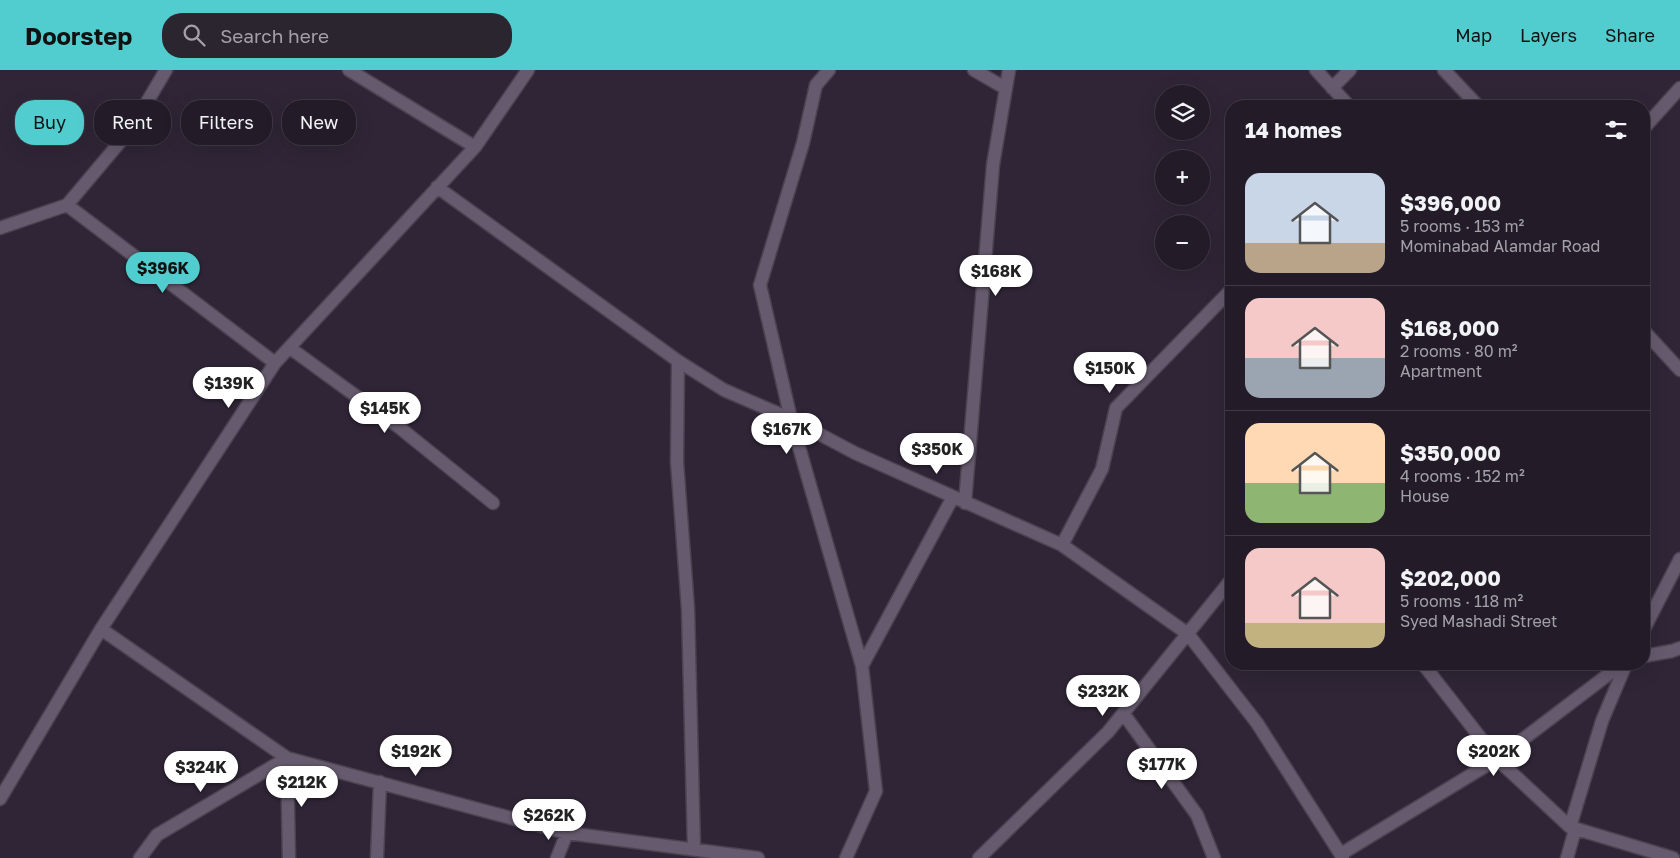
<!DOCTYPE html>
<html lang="en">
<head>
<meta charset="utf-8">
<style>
  body { margin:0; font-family:"Golos Text",sans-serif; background:#2b2530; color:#f1f3f6; height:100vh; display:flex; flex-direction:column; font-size:19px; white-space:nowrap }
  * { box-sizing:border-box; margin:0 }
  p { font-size:16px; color:#a3a1a8 }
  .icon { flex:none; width:28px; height:28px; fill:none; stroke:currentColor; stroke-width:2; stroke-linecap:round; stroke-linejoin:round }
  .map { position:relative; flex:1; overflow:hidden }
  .panel { position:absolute; left:1225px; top:30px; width:425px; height:570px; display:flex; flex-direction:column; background:#231c28; border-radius:20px; box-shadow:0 5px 20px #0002,0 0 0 1px #403a45 }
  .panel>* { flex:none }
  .banner { position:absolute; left:15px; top:30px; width:475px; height:45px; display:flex; gap:10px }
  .controls { position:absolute; left:1155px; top:15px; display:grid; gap:10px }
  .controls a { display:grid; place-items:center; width:55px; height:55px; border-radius:50%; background:#231c28; box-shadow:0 5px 20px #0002,0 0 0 1px #403a45; font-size:25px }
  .price { position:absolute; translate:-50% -42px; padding:0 11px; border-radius:18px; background:#fff; color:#222; font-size:16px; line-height:32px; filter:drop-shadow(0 1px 2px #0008) }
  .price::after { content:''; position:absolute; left:50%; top:30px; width:15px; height:11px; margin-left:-8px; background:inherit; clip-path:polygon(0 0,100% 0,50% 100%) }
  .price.active { background:#52cdcf; color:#111 }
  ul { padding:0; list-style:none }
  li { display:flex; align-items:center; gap:15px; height:125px; padding:0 20px }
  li+li { border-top:1px solid #403a45 }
  li span { display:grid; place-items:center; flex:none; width:140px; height:100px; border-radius:15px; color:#555 }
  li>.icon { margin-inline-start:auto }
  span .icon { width:60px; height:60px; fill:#fffc; stroke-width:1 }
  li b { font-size:21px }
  h2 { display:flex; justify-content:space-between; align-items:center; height:60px; padding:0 20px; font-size:21px }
  .chip { padding:0 18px; border-radius:20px; background:#231c28; box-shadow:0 5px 20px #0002,0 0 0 1px #403a45; font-size:18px; line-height:45px }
  .chip.active { background:#52cdcf; color:#111 }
  header { display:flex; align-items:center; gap:30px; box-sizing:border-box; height:70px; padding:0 25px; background:#52cdcf; color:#111 }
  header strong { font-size:24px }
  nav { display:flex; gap:28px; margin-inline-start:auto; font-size:18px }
  .search { width:350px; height:45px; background:#2b2530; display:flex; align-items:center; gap:12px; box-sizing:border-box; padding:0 18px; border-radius:20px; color:#a3a1a8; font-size:19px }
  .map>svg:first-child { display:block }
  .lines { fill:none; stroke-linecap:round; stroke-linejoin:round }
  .minor-casing { stroke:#4b4250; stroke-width:15 }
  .minor { stroke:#665a6e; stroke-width:12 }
</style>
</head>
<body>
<header>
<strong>Doorstep</strong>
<div class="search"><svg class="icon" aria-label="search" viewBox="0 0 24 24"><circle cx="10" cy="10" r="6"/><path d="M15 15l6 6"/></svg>Search here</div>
<nav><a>Map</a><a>Layers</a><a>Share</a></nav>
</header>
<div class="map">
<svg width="1680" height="788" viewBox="0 0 1680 788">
  <rect width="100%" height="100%" fill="#2f2536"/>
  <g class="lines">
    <g class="minor-casing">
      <path id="minor" d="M349 0 475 77
        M829 0 816 15 803 73 760 215 791 349 862 596 876 721 846 788
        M974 0 1005 18
        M1316 0 1349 36
        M1444 0 1478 36
        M1332 18 1350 0
        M1644 58 1680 18
        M437 117 678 291 724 320 791 349 855 383 1062 475 1188 564 1257 653 1343 788
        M67 135 275 293
        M0 158 67 135 131 59 166 0
        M1644 261 1680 300
        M290 278 400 358 493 433
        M678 291 677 392 688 539 694 778
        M965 433 993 95 1009 0
        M1062 475 1102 399 1116 338 1231 220
        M101 559 287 688 567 763 758 788
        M1644 559 1680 489
        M1644 586 1672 581 1680 578
        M1423 594 1497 689 1570 757 1673 788
        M862 596 953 427
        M1123 643 1197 745 1214 788
        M0 729 101 559 275 293 475 77 528 0
        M1570 757 1602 651 1626 594
        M1341 784 1497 689 1622 594
        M140 788 157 765 287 688 289 788
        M377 788 380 712
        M557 788 567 763
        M979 788 1108 662 1231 510
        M1567 788 1575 760"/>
    </g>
    <use href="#minor" class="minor"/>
  </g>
</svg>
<div class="controls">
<a><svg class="icon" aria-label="layers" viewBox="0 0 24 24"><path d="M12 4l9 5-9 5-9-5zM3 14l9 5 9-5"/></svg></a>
<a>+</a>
<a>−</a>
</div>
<b class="price active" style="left:163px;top:224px">$396K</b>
<b class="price" style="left:996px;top:227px">$168K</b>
<b class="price" style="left:1110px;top:324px">$150K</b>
<b class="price" style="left:229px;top:339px">$139K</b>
<b class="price" style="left:385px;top:364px">$145K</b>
<b class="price" style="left:787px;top:385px">$167K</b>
<b class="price" style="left:937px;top:405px">$350K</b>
<b class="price" style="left:1103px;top:647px">$232K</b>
<b class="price" style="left:416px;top:707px">$192K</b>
<b class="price" style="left:1494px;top:707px">$202K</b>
<b class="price" style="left:1162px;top:720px">$177K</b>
<b class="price" style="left:201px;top:723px">$324K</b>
<b class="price" style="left:302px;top:738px">$212K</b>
<b class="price" style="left:549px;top:771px">$262K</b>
<div class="banner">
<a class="chip active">Buy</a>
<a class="chip">Rent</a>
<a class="chip">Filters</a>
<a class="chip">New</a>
</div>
<section class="panel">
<h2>14 homes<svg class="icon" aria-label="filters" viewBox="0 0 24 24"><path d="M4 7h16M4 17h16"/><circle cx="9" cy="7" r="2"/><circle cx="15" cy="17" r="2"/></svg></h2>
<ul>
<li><span style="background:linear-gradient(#c9d6e8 70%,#b9a48a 0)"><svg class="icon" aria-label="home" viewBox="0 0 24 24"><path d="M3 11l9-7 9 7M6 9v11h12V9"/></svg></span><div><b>$396,000</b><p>5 rooms · 153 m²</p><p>Mominabad Alamdar Road</p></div></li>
<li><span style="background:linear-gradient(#f6c9c9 60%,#9aa5b1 0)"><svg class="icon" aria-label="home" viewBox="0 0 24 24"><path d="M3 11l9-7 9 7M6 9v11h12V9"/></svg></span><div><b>$168,000</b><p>2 rooms · 80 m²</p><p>Apartment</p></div></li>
<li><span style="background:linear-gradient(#ffd9b3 60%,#8fb573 0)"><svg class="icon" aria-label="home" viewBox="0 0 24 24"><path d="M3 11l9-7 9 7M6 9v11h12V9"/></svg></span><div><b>$350,000</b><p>4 rooms · 152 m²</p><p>House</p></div></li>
<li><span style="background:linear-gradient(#f6c9c9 75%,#c2b280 0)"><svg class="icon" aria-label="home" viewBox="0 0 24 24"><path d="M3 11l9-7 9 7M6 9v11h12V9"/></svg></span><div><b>$202,000</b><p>5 rooms · 118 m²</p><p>Syed Mashadi Street</p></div></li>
</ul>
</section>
</div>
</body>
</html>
